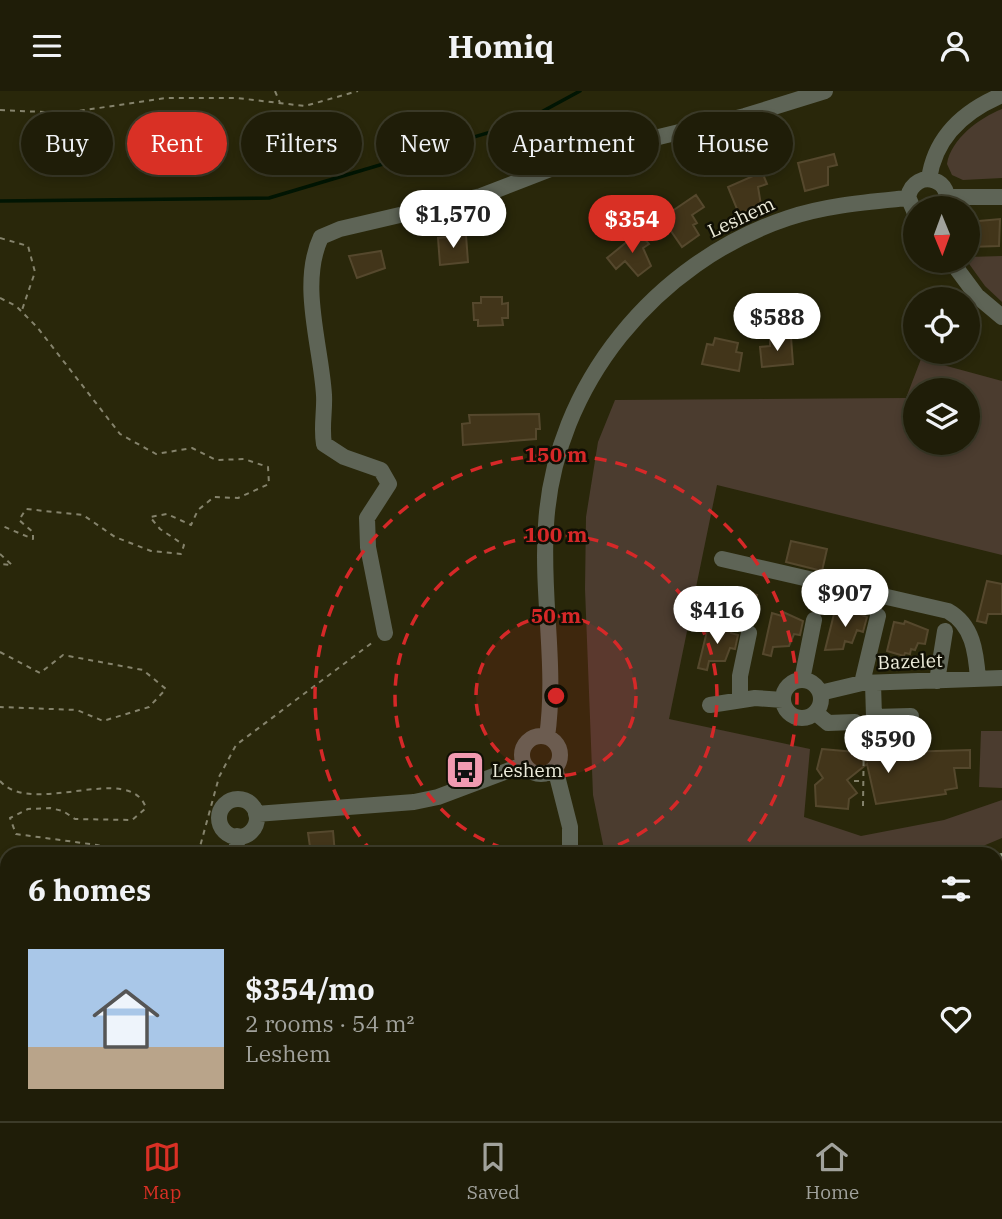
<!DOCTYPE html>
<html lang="en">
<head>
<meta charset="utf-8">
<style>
  body { margin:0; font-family:"IBM Plex Serif",serif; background:#272612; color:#f1f3f6; height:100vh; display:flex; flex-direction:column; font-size:26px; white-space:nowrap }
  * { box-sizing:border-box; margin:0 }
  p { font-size:23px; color:#a1a29c }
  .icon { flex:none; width:38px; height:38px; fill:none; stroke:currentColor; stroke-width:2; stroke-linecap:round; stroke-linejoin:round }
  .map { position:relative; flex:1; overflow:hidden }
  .details { position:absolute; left:0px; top:756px; width:1003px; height:275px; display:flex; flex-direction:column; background:#1f1d08; border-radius:21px 21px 0 0; box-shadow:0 4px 10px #0003,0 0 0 2px #3c3b29 }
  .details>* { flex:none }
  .top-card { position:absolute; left:21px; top:21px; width:961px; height:63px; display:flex; gap:14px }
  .needle { width:46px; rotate:179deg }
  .controls { position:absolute; left:903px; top:105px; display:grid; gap:14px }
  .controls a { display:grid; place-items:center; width:77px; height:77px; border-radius:50%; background:#1f1d08; box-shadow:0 4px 10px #0003,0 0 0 2px #3c3b29; font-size:35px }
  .price { position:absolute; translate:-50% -60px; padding:0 16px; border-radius:24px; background:#fff; color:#222; font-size:23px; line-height:46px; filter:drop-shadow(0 2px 4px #0008) }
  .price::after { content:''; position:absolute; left:50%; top:42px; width:21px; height:16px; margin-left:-10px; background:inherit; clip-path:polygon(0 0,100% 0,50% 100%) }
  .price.active { background:#d93025; color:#fff }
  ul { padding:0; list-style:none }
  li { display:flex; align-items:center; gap:21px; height:175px; padding:0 28px }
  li+li { border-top:2px solid #3c3b29 }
  li span { display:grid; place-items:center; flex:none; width:196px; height:140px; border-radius:0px; color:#555 }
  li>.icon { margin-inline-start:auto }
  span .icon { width:84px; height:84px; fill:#fffc; stroke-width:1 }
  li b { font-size:30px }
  h2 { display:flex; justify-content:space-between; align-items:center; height:84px; padding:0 28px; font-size:30px }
  .pill { padding:0 24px; border-radius:32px; background:#1f1d08; box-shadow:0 4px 10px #0003,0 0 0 2px #3c3b29; font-size:24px; line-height:63px }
  .pill.active { background:#d93025; color:#fff }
  header { display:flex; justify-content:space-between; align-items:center; height:91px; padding:0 28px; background:#1f1d08; font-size:32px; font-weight:700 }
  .tabs { display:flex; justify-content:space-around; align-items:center; height:98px; border-top:2px solid #3c3b29; background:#1f1d08; font-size:19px; color:#a1a29c }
  .tabs a { display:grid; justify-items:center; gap:4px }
  .tabs .active { color:#d93025 }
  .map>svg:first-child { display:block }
  .green { fill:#4b3c2f; fill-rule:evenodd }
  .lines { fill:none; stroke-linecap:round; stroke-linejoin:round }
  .stream { stroke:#011503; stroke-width:3.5 }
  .building { fill:#42351a; stroke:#55482d; stroke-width:2 }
  .path { stroke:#85836c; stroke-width:2; stroke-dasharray:5 5; stroke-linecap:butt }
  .minor { stroke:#5e6456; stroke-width:16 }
  .major { stroke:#96a286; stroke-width:18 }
  .ring { fill:none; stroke:#d62828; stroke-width:3.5; stroke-dasharray:12 9 }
  .labels { text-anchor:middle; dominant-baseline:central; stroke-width:5; stroke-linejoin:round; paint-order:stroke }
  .street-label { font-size:19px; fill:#edecdb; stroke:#100f04 }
  .poi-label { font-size:19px; fill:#edecdb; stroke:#100f04; text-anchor:start }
  .centre { fill:#d62828; stroke:#100f04; stroke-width:3.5 }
  .ring-label { font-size:21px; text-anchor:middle; font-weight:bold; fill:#d62828; stroke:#100f04; stroke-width:5; stroke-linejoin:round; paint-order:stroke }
</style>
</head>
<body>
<header><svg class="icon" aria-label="menu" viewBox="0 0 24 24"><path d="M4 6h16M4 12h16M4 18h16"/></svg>Homiq<svg class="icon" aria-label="person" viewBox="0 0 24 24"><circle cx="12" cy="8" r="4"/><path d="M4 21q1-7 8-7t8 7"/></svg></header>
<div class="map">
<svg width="1002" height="1030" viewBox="0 0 1002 1030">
  <rect width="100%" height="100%" fill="#29270a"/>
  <path class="green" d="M1002 18V87L963 89 952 84 947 73C951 48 979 27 1002 18Z
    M1002 165V211L985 195 967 170 968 166Z
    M921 268 1002 290V464L717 394 669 628 810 658 804 726 861 745 944 729 1002 709V747L964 763H605L593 704 585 498 586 426 598 351 615 309 906 307ZM968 299V352H915V299Z
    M981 640H1002V697L979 696Z"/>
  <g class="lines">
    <path class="stream" d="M0 110 269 107 521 32 580 0"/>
  </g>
  <path class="building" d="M834 63 837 74 828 76V94L805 100 798 72Z
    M762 81 767 93 758 96 761 114 739 123 728 96Z
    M696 104 704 116 692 124 697 132 693 134 699 144 682 156 662 127Z
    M1000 128 999 155 968 156V131Z
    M639 141 649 153 643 157 651 175 638 185 625 170 616 178 607 167Z
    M466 144 468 171 440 174 438 147Z
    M381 160 385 177 357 187 349 165Z
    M481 206H502V213L508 212V227H502L503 234 478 235V229H474L473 212H481Z
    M791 246 793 273 762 276 760 256 770 255V248Z
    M715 247 738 252 736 261 742 262 739 280 702 273 707 253 713 254Z
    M539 323 540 338H536V348L463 354 462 333 470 332 469 324Z
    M791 450 827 458 822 480 786 471Z
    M987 490 1002 493V523H988L986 532 977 530Z
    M725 496 757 504 749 526 723 520Z
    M846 518 867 526 863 541 857 539 852 552 845 550 843 558 825 559 835 519 845 521Z
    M783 521 803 530 800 544 794 543 789 555 773 556 771 565 763 563 772 522 782 525Z
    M905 530 928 539 925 553 918 552 915 559 911 558 910 563 905 562 904 565 887 560 894 531 904 533Z
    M708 536 732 539 731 542 738 544 735 558 730 557 725 570H709L707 579 698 577Z
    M822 658 867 662 970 659V677H954L957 697 945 699 946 703 876 713 867 673 847 689 857 702 849 708 848 718 816 715 815 694 823 687 817 678Z
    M333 740 335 763H311L308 742Z"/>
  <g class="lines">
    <path class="path" d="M275 0 280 12
      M0 19 65 22 166 7H237L305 15 358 0
      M0 147 28 155 35 181 22 219
      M0 207 16 215 37 236 120 343 156 363 192 357 216 369 244 368 268 376 269 393 238 407 214 406 198 419 191 434 167 423 150 426 160 438 184 454 181 463 151 460 115 446 83 424 26 418 19 429 33 441V448L0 434
      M0 463 12 474 0 473
      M0 561 40 582 63 564 143 579 166 598 149 616 103 630 77 619 0 616
      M866 658 876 657V649H905L906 665
      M0 690C32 727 130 670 146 717L132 729 75 728 63 720 50 717 28 718 10 727 16 743 97 754 132 763
      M854 690H863
      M863 715 864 640
      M198 763 219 686 236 654 373 551
      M0 842 7 847
      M0 875 7 878
      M0 950 7 946"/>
    <path class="minor" d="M929 88C935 46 964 20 1002 4
      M947 106H1002
      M915 122 908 106C915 75 958 89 944 117
      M951 170 977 205 1002 226
      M722 468 948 520C973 534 976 561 978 588
      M385 542 368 456 367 427 389 393 381 379 344 366 324 353C321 336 325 320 324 304 321 254 299 193 321 146L340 138 481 105 589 63 745 25 825 0
      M783 608a19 19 0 1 1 38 0a19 19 0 1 1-38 0Z
      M802 589 814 529
      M937 590 945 540
      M862 592 878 525
      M873 592 874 626 911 625
      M820 602 862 592 1002 587
      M740 609V585L749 542
      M710 614 755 607 783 609
      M816 622 828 632 855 631
      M522 664a19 19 0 1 1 38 0a19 19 0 1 1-38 0Z
      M547 646C557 575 541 505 546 434 554 294 656 171 788 127 826 114 868 111 908 107
      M555 677 570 736V763
      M219 727a19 19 0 1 1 38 0a19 19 0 1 1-38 0Z
      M256 723 414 711 438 706 523 674
      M237 763V745
      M996 864 1002 861
      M996 980 1002 976
      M101 1030 112 1024
      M196 1030 202 1024
      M213 1030 218 1024
      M624 1030 635 1027
      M669 1030 678 1024
      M893 1030 906 1024"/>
    <path class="major" d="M996 773 1002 771
      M996 790 1002 787
      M0 914 7 915
      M0 929 7 930"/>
  </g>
  <circle cx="556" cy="605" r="80" fill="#d62828" fill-opacity=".12"/>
  <g class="ring">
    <circle cx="556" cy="605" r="80"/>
    <path d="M524 763A161 161 0 1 1 588 763"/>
    <path d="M373 762A241 241 0 1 1 739 762"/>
  </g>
  <defs>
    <g id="bus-square" transform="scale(2.0125)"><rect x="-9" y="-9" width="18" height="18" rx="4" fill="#f19ab1" stroke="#100f04"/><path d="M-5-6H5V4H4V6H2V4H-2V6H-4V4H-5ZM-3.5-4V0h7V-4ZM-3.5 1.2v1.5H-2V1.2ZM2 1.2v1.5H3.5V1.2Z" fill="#111"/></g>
  </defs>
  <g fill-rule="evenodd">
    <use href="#bus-square" x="465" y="679"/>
  </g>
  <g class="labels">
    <g class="street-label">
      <text transform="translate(741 126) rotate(-25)">Leshem</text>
      <text transform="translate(910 570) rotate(-2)">Bazelet</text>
    </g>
    <g class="poi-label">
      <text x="492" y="679">Leshem</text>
    </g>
  </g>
  <circle cx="556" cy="605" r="10" class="centre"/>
  <g class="ring-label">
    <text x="556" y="371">150 m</text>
    <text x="556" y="451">100 m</text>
    <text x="556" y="532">50 m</text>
  </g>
</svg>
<div class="controls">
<a><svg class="needle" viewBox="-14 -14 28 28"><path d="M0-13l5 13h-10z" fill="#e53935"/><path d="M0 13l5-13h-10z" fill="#a1a29c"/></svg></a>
<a><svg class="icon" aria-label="locate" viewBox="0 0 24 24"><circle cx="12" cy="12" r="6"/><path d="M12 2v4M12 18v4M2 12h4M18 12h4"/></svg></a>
<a><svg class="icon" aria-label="layers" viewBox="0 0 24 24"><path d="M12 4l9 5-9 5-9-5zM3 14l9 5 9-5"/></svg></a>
</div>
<b class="price" style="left:453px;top:159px">$1,570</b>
<b class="price active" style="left:632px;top:164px">$354</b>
<b class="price" style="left:777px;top:262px">$588</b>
<b class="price" style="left:845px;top:538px">$907</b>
<b class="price" style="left:717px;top:555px">$416</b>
<b class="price" style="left:888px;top:684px">$590</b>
<div class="top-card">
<a class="pill">Buy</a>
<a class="pill active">Rent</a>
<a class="pill">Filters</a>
<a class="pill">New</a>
<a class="pill">Apartment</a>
<a class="pill">House</a>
</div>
<section class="details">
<h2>6 homes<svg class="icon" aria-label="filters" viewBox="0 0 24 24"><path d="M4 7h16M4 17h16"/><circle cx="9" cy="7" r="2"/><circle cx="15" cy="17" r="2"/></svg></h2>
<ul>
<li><span style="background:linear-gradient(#a9c7e8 70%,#b9a48a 0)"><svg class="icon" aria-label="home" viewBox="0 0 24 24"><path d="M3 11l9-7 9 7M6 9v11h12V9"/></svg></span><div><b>$354/mo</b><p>2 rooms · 54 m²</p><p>Leshem</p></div><svg class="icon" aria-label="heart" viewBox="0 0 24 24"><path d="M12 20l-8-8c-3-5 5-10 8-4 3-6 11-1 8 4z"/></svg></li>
</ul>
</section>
</div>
<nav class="tabs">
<a class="active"><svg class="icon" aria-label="map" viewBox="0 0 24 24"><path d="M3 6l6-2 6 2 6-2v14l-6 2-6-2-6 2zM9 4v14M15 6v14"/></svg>Map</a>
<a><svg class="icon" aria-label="saved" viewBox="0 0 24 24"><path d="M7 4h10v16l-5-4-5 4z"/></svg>Saved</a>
<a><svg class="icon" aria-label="home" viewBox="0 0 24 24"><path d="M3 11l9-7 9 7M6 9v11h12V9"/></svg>Home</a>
</nav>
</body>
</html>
